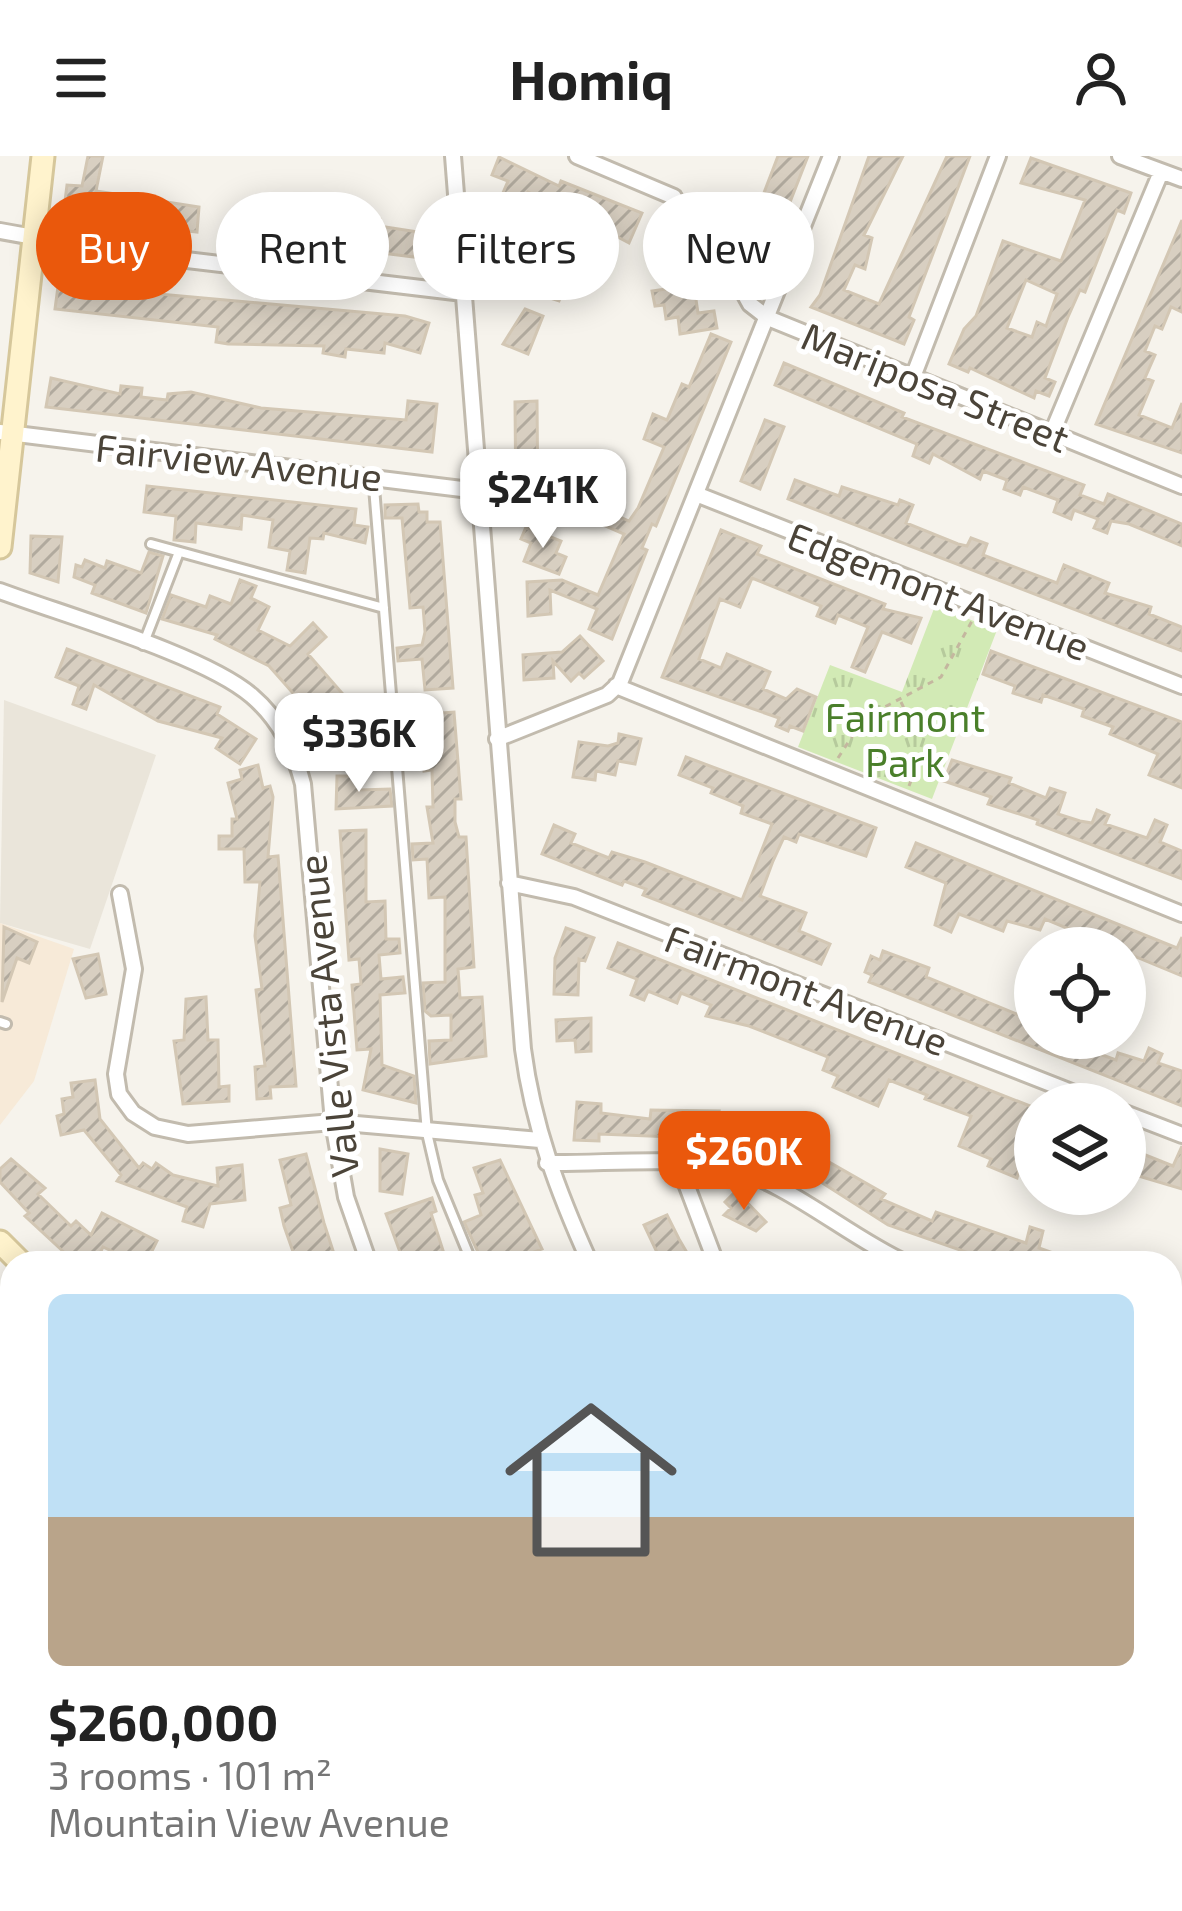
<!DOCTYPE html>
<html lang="en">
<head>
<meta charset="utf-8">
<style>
  body { margin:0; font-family:"Exo 2",sans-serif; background:#f6f6f6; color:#222; height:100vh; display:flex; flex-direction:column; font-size:45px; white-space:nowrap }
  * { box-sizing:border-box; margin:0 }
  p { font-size:39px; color:#767676 }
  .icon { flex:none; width:66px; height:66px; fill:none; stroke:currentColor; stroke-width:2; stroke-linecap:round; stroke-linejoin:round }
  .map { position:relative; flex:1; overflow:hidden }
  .drawer { position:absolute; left:0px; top:1095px; width:1182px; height:660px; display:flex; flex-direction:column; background:#fff; border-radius:36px 36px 0 0; box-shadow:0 6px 30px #0003 }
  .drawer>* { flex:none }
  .top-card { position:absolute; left:36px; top:36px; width:1110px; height:108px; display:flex; gap:24px }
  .controls { position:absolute; left:1014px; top:771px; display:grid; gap:24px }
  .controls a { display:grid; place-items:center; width:132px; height:132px; border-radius:50%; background:#fff; box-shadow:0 6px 30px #0003; font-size:60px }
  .price { position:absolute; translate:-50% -102px; padding:0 27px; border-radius:24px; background:#fff; color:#222; font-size:39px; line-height:78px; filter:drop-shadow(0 3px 6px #0008) }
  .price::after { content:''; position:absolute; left:50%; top:72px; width:36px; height:27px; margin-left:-18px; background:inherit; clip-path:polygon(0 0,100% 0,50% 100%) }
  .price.on { background:#ea580c; color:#fff }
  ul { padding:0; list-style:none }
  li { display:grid; align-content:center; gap:24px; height:636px; padding:0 48px }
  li+li { border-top:3px solid #e0e0e0 }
  li span { display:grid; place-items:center; height:372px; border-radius:18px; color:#555 }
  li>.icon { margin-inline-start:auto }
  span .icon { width:216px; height:216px; fill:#fffc; stroke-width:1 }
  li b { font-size:51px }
  .tag { padding:0 42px; border-radius:54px; background:#fff; box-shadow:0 6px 30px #0003; font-size:42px; line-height:108px }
  .tag.on { background:#ea580c; color:#fff }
  header { display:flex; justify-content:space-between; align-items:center; height:156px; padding:0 48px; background:#fff; font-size:54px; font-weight:700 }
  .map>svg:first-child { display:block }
  .residential { fill:#eae5da }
  .commercial { fill:#f7ead8 }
  .grass { fill:url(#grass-tufts) }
  .building { fill:url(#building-hatch); stroke:#d3c7b4; stroke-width:3; fill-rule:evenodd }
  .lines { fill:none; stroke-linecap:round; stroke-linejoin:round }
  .lane-casing { stroke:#c2bbae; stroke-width:14 }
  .street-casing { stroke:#c2bbae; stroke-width:20 }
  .secondary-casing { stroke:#d6c79b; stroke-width:27 }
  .path { stroke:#c4b79f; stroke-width:3; stroke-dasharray:6 6; stroke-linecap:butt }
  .lane { stroke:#fff; stroke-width:8 }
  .street { stroke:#fff; stroke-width:14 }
  .secondary { stroke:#fff3cd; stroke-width:21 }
  .labels { text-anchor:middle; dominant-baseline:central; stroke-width:10; stroke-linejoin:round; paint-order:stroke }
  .street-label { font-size:39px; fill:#4b4439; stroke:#fff }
  .park-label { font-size:39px; fill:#4a7f2a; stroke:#fff }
</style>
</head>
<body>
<header><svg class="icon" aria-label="menu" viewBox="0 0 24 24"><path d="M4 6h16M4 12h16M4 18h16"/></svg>Homiq<svg class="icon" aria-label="person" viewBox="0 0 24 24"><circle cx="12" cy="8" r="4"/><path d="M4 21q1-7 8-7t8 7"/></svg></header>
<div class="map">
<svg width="1182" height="1755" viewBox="0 0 1182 1755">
  <defs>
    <pattern id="grass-tufts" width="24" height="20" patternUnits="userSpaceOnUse" patternTransform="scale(3)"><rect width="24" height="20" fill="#d2eab5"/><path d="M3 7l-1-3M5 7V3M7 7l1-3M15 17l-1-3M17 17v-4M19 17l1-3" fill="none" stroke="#b6ca9c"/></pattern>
    <pattern id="building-hatch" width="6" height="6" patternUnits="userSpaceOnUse" patternTransform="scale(3)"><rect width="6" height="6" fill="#d8cfc1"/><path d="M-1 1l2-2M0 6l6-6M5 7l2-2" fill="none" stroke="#b1aa9e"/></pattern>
  </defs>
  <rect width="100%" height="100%" fill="#f6f3ec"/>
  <path class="residential" d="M4 544 156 599 90 793 0 767Z"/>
  <path class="commercial" d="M0 767 74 793 34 925 0 969Z"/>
  <path class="grass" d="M935 450 997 474 932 643 798 591 830 509 902 536Z"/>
  <path class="building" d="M88 0H103L96 35 199 51 197 76 63 61 67 29 82 30Z
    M778 0H808L767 105 749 98 757 79 749 76 758 54 751 51 756 40 762 42Z
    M869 0H903L864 79 872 82 865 113 855 109 844 134 879 148 947 0H970L909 161 914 164 904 188 811 151 820 139Z
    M499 1 559 30 561 25 642 57 629 87 578 60 574 70 562 65 566 56 528 36 515 67 494 58 508 25 492 19Z
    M1031 2 1131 37 1124 57 1117 54 1085 136 1080 134 1068 161 1045 222 1055 226 1049 240 1036 235 1034 242 970 212 968 216 949 208 964 173 976 160 1003 85 1061 105 1085 44 1021 27ZM1026 124 1057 138 1046 170 1037 166 1032 181 1007 172Z
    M252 45 275 51 273 57 321 66 322 53 369 58 380 63 379 70 418 76 414 101 244 80Z
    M1182 64V156L1171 151 1162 173 1155 170 1145 195 1155 199 1145 222 1153 225 1139 259 1172 272 1182 247V297L1096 268Z
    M665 74 697 114 692 117 698 157 714 155 717 172 680 178 678 161 666 163 664 149 655 150 652 135 673 132 653 101 660 97 651 83Z
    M516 88 574 107 559 145 541 139 545 129 506 113Z
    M59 123 137 136 405 160 429 167 420 197 385 187 384 197 346 193 345 201 323 197 324 190 228 188 216 186 218 171 55 153Z
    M525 153 543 160 528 198 503 188Z
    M711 178 731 186 656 370 652 368 642 392 647 394 612 483 589 473 597 453 550 434 551 458 528 460 527 426 562 424 598 439 624 378 594 365 600 352 629 365 638 352 664 291 644 283 653 258 667 264 682 228 689 231Z
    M784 207 904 257 902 261 1084 329 1080 339 1104 348 1108 338 1182 368V390L1129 368 1111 365 1107 377 1094 372 1098 363 1074 354 1071 363 1054 356 1058 344 1023 331 1020 339 1004 333 1007 324 983 315 980 323 933 298 929 307 913 300 917 288 775 229Z
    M51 222 120 238 121 230 142 232 141 241 167 244 168 238 191 236 261 252 406 264 408 245 437 248 432 296 46 251Z
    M537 245 538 356 516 357 515 246Z
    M765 264 784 271 760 333 741 325Z
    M795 324 839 340 842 331 898 349 900 344 913 349 906 367 958 388 967 390 971 382 987 388 983 399 1057 427 1064 409 1109 427 1105 437 1151 451 1149 458 1182 471V495L788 343Z
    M147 330 356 353 354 369 368 371 365 387 324 377 323 383 310 382 305 417 287 414 290 395 269 391 273 364 242 359 241 373 196 367 195 386 174 384 176 360 144 356Z
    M418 348 419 356H427V366H440L453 532 425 534 422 503 398 505 397 492 422 489 425 476 423 451 410 452 402 362H385V349Z
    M526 371 561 385 556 397 566 401 559 418 524 405 531 387 521 383Z
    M721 374 761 390 757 398 885 448 883 453 921 462 911 487 882 476 865 516 852 511 868 471 838 459 835 467 817 460 821 450 752 422 740 451 720 443 699 503 721 512 727 498 770 516 763 533 786 543 797 533 816 541 803 575 790 570 788 575 776 570 779 562 662 521Z
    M31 380 62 381 58 426 30 417Z
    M149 396 163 400 146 457 92 437 95 429 74 421 76 409 82 411 85 404 105 412 107 405 141 417Z
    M240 424 256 430 251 442 269 451 258 474 290 490 313 467 326 481 308 498 355 552 351 555 367 599 332 611 324 589 342 582 330 547 314 561 269 510 215 483 217 479 162 463 171 439 206 451 210 440 231 448Z
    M580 480 603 505 584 522 579 517 571 525 553 505 554 522 524 524 523 499 562 496Z
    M67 493 220 551 217 558 256 583 240 608 216 592 222 582 158 565 94 529 86 553 73 548 79 530 56 521Z
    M991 495 1182 566V632L1149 619 1158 598 1110 578 1113 571 1082 560 1084 553 1043 539 1041 546 1013 537 1015 530 983 518Z
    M454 556 461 643H455V666L459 681H466L474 811 458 813 460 842 482 841 486 900 430 908 429 885 451 884V859L431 860 425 855 423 827 445 826V741L429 742 427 703 413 704 412 688 433 687 427 651H433L432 614 424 615 420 568 429 567 428 558Z
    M619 578 641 583 635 608 618 605 615 619 596 615 595 624 573 621 579 586 608 590 618 587Z
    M686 601 876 672 866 700 799 678 796 686 784 681 773 705 760 740 806 757 799 775 830 788 821 808 643 739 646 733 624 725 622 729 542 698 554 669 575 678 571 687 609 702 612 696 645 706 742 744 772 668 741 657 743 650 711 637 713 632 679 619Z
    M952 604 1011 622 1009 627 1046 642 1050 632 1065 637 1058 658 1080 665 1092 667 1097 654 1109 659 1105 668 1147 682 1155 664 1167 669 1160 686 1182 695V723L1037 668 1038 664 988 648 991 641 944 625Z
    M258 609 263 632 270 630 273 641 268 701 278 700 296 930 270 931 271 942 257 943 255 911 265 910 256 834 262 833 255 780 260 726H245L244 693H219V680H232V663H237L228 627 242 623 240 614Z
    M337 620H360L359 634 390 633 392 650 336 653Z
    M366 674V746L385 745 386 783H399L400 797 379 799 381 823 403 821 405 837 380 839 382 909 414 920 416 947 363 934 371 893 357 894 352 829 361 828 359 803 349 804 340 675Z
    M916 687 1177 792 1182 781V820L1045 763 1040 774 1007 765 1003 775 959 758 951 776 935 769 946 727 906 711Z
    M4 771 37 786 29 807 17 802 2 846Z
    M566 772 594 782 585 805 579 803 578 839 554 838 555 802Z
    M618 787 1035 952 1017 1022 988 1010 991 1003 959 990 971 960 925 943 927 939 889 924 878 950 833 931 838 920 823 914 828 901 749 870 706 860 711 849 681 837 677 847 648 835 644 844 631 839 637 823 608 812Z
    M883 795 929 812 926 821 1024 861 1022 866 1035 871V882H1086L1083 892 1116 904 1118 897 1144 905 1149 892 1162 898 1158 907 1182 915V950L869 826 872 819 865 816 871 800 880 804Z
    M98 798 106 838 86 842 73 803Z
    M206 841 208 884H218L219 931 229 930V945L183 948 174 885 184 884 186 843Z
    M591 862V895L576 896 575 884 557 885 556 864Z
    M95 924 100 963 139 1012 143 1007 152 1013 156 1007 173 1019 218 1030 217 1012 242 1009 245 1044 210 1048 203 1071 183 1065 187 1051 117 1025 121 1019 84 974 61 979 57 960 64 958 62 943 73 941 71 927Z
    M577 946 601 948V957L650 963 651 954 719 955 713 982 674 973 673 981 599 978V985L574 984Z
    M740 960 794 979 799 970 817 981 808 994 885 1038 881 1043 932 1065 936 1056 1026 1087 1030 1071 1043 1075 1039 1092 1081 1107 983 1102 888 1069 777 998 733 983Z
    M1182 990V1033L1125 1016 1133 994 1173 1010Z
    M380 993 408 998 402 1038 380 1035Z
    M306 998 324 1067 337 1107H297L284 1070 280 1052 291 1049 280 1004Z
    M11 1003 45 1032 38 1038 71 1070 76 1065 91 1079 102 1057 157 1085 146 1107H126L128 1103 103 1091 95 1107 68 1100 25 1060 29 1057 0 1026V1013Z
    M500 1004 542 1093 534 1096 540 1107H483L464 1066 481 1059 475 1039 483 1037 474 1012Z
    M736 1035 766 1066 756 1075 724 1059 731 1052 725 1046Z
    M432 1042 436 1055 431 1057 447 1107H404L386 1058Z
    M667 1059 679 1083 693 1107H662L644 1069Z
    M393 1743H481L476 1755H416Z
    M1052 1743H1105L1127 1755H1046Z"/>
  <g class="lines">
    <g class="lane-casing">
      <path id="lane" d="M373 319 427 977 438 1024 472 1107
        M151 388 384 452
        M143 489 179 396
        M0 866 6 868
        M0 1166 12 1174
        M0 1216 12 1221"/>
    </g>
    <g class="street-casing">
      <path id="street" d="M453 0 523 893C533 970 558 1036 590 1107
        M577 0 674 41
        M1120 0 1182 23
        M703 63 750 148 768 162 1182 330
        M0 75 111 95 463 137
        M913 221 998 0
        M0 276 478 335
        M1052 277 1161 16
        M696 338 1182 530
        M0 435C64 459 205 499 252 540 280 564 294 594 303 628L333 966 346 1041 369 1107
        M616 530 1182 758
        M497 583 607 539 620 527 831 0
        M509 727 574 741 1102 948
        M120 738 134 813 116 918 119 938 133 957 155 971 188 978 333 966 540 984
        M1125 957 1182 979
        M547 1007C604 1008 670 1000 725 1011 786 1024 848 1081 906 1107
        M679 1009 716 1107
        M1170 1181 1182 1185
        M0 1317 12 1288
        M1170 1339 1182 1341
        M0 1366 12 1357
        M0 1592 12 1583
        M1170 1733 1182 1737
        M576 1743 600 1755
        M138 1755 174 1743"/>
    </g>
    <g class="secondary-casing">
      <path id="secondary" d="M0 391 43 0
        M0 1086 21 1107
        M1170 1510 1182 1514
        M303 1755 308 1743
        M831 1755 840 1743"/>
    </g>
    <path class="path" d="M901 546 908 561
      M838 602 864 562 941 521 972 465
      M909 630 915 614"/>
    <use href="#lane" class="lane"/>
    <use href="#street" class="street"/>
    <use href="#secondary" class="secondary"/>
  </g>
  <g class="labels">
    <g class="street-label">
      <text transform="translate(936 230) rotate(22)">Mariposa Street</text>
      <text transform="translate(239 305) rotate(6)">Fairview Avenue</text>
      <text transform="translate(939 434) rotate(21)">Edgemont Avenue</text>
      <text transform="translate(807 833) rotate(21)">Fairmont Avenue</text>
      <text transform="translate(327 860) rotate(-96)">Valle Vista Avenue</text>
    </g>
    <g class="park-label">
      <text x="905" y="560">Fairmont<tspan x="905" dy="45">Park</tspan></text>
    </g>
  </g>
</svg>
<div class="controls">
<a><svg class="icon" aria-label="locate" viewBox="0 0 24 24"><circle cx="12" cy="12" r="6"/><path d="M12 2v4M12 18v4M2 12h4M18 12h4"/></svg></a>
<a><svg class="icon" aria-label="layers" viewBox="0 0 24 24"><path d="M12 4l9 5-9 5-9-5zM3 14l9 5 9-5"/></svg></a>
</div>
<b class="price" style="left:543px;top:395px">$241K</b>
<b class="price" style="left:359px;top:639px">$336K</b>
<b class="price on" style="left:744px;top:1057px">$260K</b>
<div class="top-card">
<a class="tag on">Buy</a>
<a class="tag">Rent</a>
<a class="tag">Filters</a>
<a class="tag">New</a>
</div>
<section class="drawer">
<ul>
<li><span style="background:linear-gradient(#bfe0f5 60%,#b9a48a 0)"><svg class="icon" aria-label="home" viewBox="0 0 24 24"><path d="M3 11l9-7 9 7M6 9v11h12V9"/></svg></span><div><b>$260,000</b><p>3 rooms · 101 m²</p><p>Mountain View Avenue</p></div></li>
</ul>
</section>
</div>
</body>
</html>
